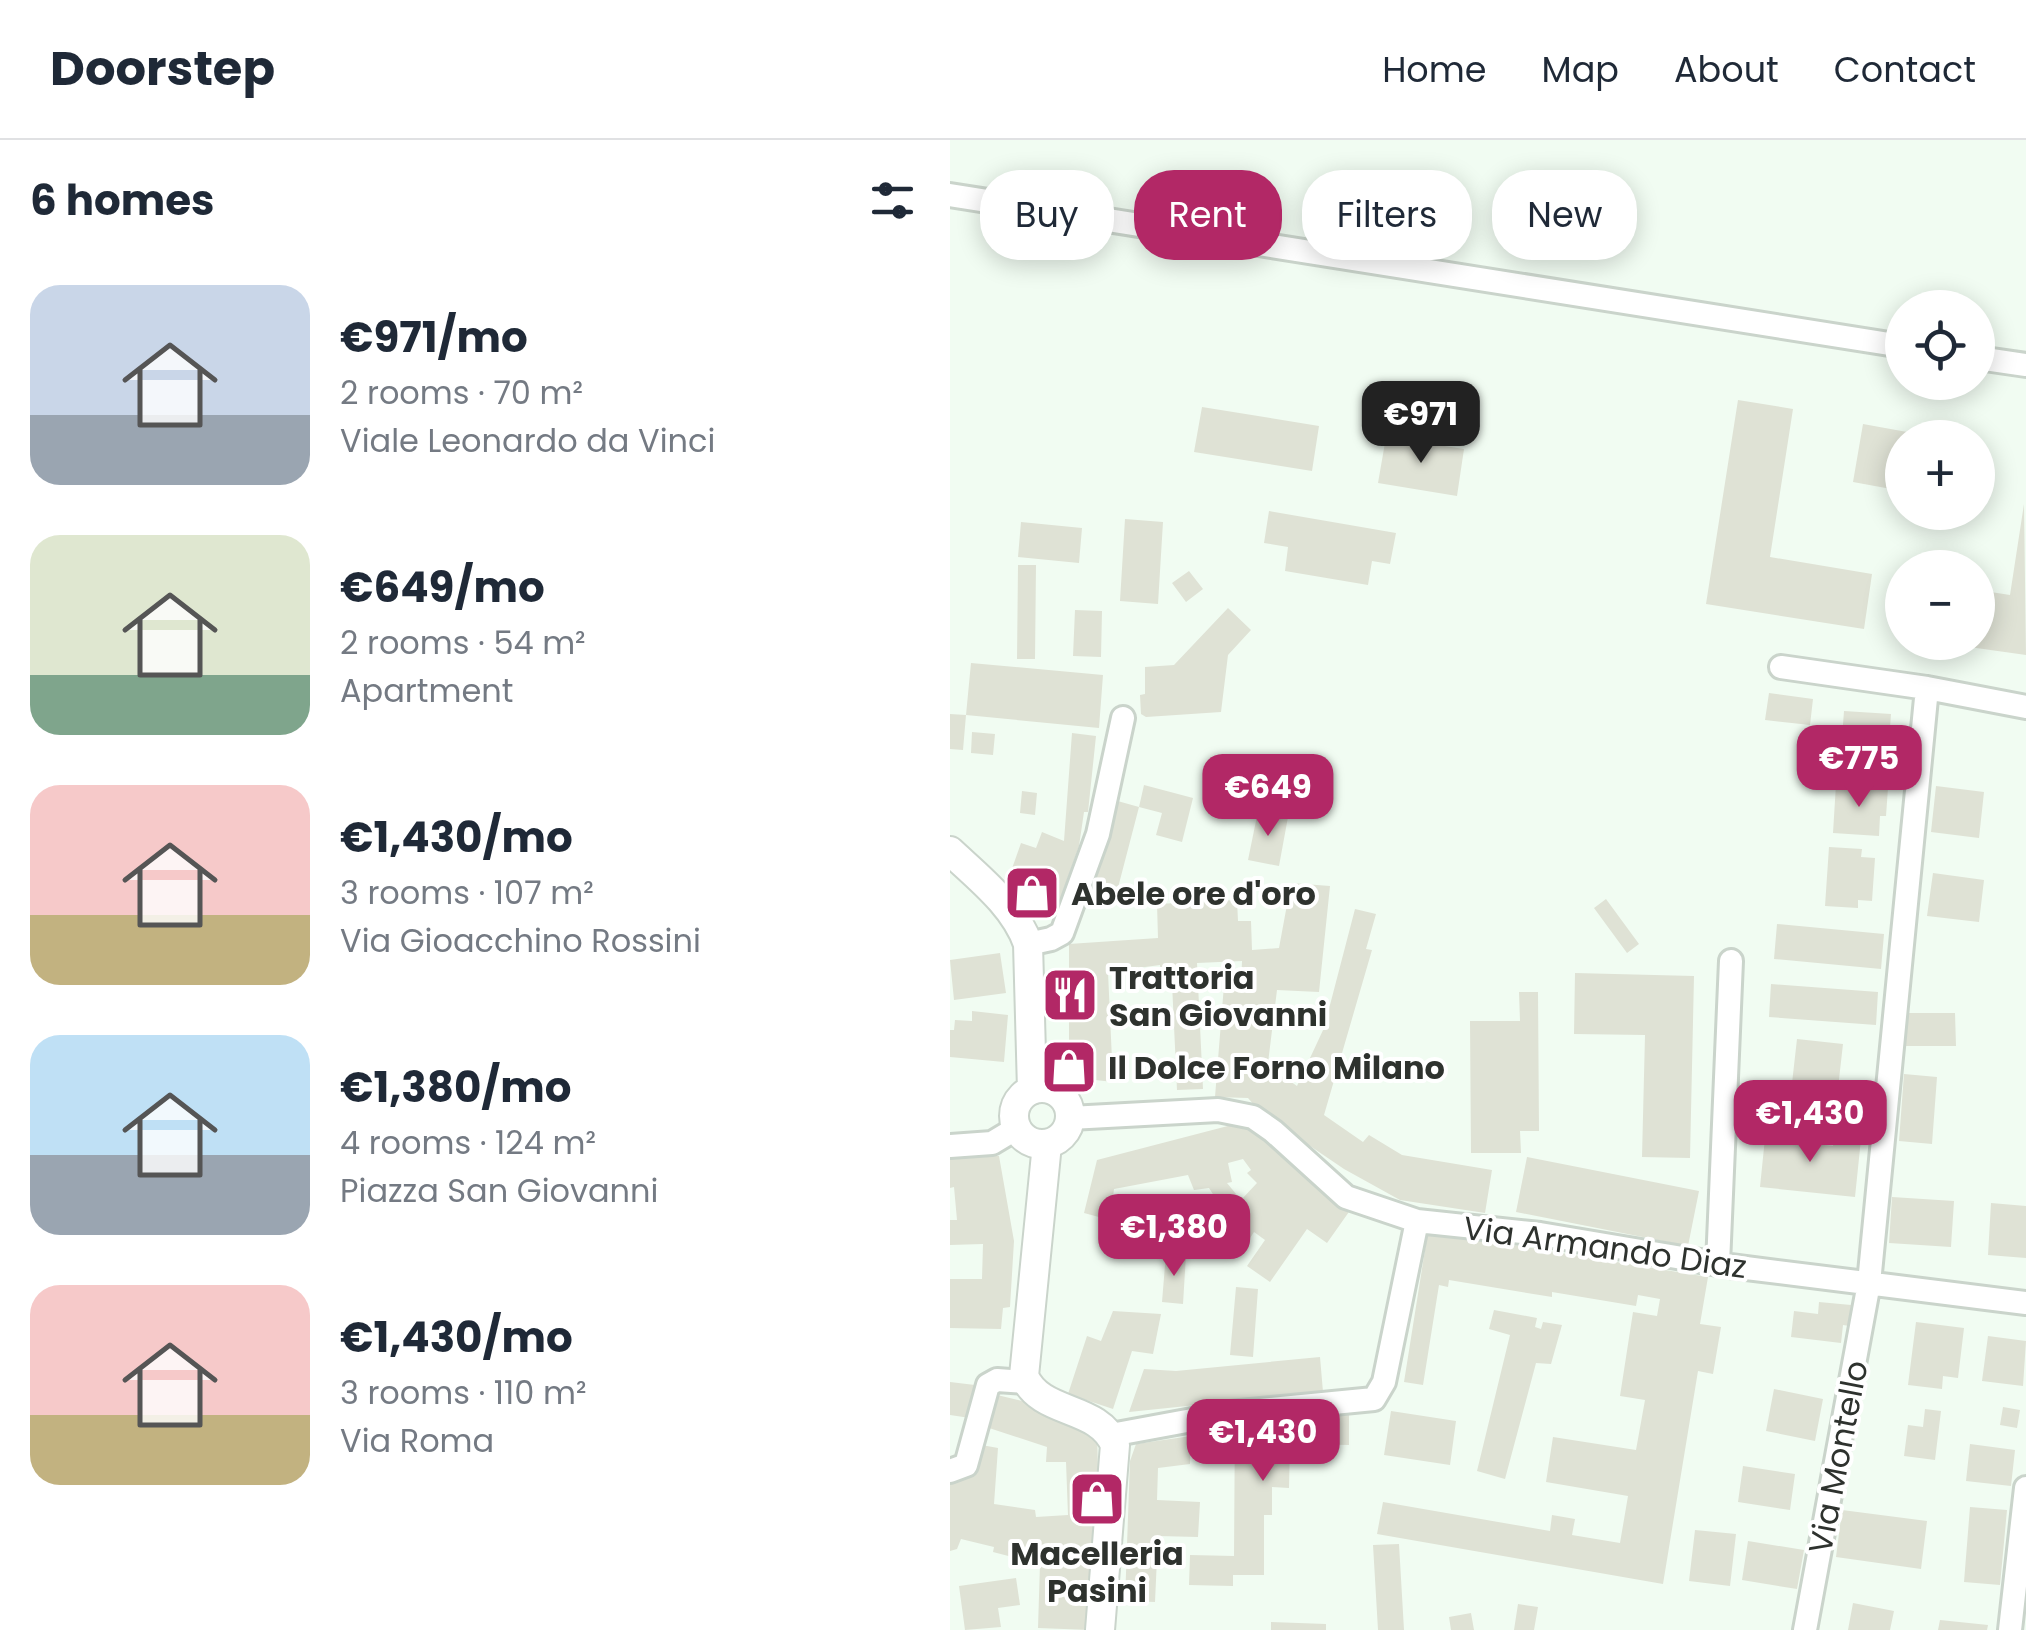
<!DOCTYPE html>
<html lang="en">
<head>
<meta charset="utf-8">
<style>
  body { margin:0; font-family:Poppins,sans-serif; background:#f2f2f3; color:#1f2937; height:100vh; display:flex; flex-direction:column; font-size:38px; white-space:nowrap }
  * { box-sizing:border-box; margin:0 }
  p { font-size:32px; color:#747a83 }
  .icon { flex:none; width:55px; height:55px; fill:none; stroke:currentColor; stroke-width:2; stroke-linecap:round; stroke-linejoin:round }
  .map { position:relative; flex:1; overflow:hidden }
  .sheet { display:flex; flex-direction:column; background:#fff; width:950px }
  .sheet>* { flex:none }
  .top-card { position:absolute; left:30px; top:30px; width:895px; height:90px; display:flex; gap:20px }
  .buttons { position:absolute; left:935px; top:150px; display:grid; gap:20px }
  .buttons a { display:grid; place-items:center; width:110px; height:110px; border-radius:50%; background:#fff; box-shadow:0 5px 25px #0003; font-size:50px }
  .price { position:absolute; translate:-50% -85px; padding:0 22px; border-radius:20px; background:#b22866; color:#fff; font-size:32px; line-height:65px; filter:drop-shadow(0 2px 5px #0008) }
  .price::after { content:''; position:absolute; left:50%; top:60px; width:30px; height:22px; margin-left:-15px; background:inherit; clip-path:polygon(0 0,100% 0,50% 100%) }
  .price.selected { background:#222; color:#fff }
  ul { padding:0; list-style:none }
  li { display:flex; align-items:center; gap:30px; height:250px; padding:0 30px }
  li span { display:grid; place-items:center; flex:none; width:280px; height:200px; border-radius:30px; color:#555 }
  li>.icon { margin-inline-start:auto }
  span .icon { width:120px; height:120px; fill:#fffc; stroke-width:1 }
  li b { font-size:42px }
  h2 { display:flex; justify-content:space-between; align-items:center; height:120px; padding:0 30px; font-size:42px }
  .pill { padding:0 35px; border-radius:40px; background:#fff; box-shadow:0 5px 25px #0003; font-size:35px; line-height:90px }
  .pill.selected { background:#b22866; color:#fff }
  header { display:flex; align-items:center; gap:60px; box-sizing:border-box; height:140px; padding:0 50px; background:#fff; border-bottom:2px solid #e0e1e3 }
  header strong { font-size:48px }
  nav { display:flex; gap:55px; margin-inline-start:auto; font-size:35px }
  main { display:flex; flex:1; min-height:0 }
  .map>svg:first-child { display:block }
  .building { fill:#dfe2d5; fill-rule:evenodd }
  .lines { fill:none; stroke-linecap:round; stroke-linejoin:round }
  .minor-casing { stroke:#cad4cb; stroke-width:28 }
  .tertiary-casing { stroke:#cad4cb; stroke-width:32 }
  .minor { stroke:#fff; stroke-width:22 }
  .tertiary { stroke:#fff; stroke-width:28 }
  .labels { text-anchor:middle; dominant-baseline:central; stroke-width:8; stroke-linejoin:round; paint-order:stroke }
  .poi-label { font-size:32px; font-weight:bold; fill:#2e322e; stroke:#fff; text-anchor:start }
  .street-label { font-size:32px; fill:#2e322e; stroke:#fff }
</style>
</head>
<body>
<header>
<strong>Doorstep</strong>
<nav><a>Home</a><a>Map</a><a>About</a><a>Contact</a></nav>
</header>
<main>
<section class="sheet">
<h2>6 homes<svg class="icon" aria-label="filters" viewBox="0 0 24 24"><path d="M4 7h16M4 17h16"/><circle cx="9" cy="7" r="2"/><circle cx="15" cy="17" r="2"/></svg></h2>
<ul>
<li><span style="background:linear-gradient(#c9d6e8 65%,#9aa5b1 0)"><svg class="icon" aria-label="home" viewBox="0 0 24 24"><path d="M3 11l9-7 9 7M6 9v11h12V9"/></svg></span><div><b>€971/mo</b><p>2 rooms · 70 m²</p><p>Viale Leonardo da Vinci</p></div></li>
<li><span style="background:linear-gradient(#dfe7d0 70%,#7fa58c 0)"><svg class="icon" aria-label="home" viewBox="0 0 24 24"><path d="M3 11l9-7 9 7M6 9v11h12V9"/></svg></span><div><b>€649/mo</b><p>2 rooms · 54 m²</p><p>Apartment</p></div></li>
<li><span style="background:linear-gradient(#f6c9c9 65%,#c2b280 0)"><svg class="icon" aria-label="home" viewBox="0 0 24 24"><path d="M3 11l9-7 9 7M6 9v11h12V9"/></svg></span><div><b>€1,430/mo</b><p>3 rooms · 107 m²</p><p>Via Gioacchino Rossini</p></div></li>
<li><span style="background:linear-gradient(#bfe0f5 60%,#9aa5b1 0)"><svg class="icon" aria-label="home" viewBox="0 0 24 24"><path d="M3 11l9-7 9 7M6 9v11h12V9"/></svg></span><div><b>€1,380/mo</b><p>4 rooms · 124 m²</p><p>Piazza San Giovanni</p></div></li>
<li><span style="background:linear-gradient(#f6c9c9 65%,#c2b280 0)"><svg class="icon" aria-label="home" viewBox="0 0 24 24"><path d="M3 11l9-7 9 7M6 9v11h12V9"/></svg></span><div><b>€1,430/mo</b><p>3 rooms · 110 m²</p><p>Via Roma</p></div></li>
</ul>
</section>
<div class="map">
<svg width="1076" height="1490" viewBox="0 0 1076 1490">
  <rect width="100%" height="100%" fill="#f1fcf2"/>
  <path class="building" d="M788 260 843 269 820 417 922 434 914 489 756 464Z
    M252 267 369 286 362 331 244 312Z
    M913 284 979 296 952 298V351L903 342Z
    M436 297 514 309 507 356 428 343Z
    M1074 364 1076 515 1005 505 1028 502V450L1060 455Z
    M319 371 446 393 440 424 422 421 418 445 335 431 338 407 314 403Z
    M175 379 213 382 208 464 170 461Z
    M71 382 132 388 129 423 68 417Z
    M68 425H86L85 519H67Z
    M239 431 253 449 236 462 222 443Z
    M278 468 301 490 278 515 271 572 196 577 191 574 190 555 195 554V527L224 525Z
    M125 470 152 471 151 517 123 516Z
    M21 523 153 535 149 588 16 575Z
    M819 553 863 559 860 585 815 580Z
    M894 571 941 574 937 627 890 624Z
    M0 574 16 575 13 610 0 609Z
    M22 592 45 594 43 615 21 613Z
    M122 593 146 596 138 672H134L129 706 108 765 65 750 68 740 59 737 71 703 86 708 92 692 114 701Z
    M886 644 938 648 936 676H930L929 696 883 693Z
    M194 645 243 658 232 702 206 695 212 673 189 667Z
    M986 646 1034 652 1029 698 981 692Z
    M72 651 87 653 85 675 70 673Z
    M164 660 189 667 164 763 139 757Z
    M308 671 338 677 329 726 298 720Z
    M879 707 912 709 911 717 925 718 922 761 908 760V768L875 766Z
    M983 733 1034 740 1029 782 977 776Z
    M341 743 380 746 369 852 327 850 317 931 334 937 347 946 374 888 405 769 426 774 416 809 422 810 374 975 413 1002 419 995 452 1015 542 1030 535 1073 450 1060 394 1029 310 972 298 958 265 957 274 845 291 847 292 821 247 823 253 949 227 950 222 843 211 844 210 825 158 832 163 942 119 937V804L208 798 207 764 287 760 288 781H301L302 810 329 808Z
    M656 759 689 804 677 813 644 768Z
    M827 784 934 794 931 829 824 819Z
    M50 813 56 853 4 860 0 820Z
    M625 833 744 836 740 1018 692 1017 695 895 624 894Z
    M821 844 928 852 926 885 819 877Z
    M569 852H588L589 991H570L571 1013H521L520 881H570Z
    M22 871 58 875 54 922 0 917V890H4L5 880 22 881Z
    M955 873H1005L1006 906H956Z
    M847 899 893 904 887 957 841 952Z
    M954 934 987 937 982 1004 949 1001Z
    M297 981 325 1011 401 1069 377 1103 357 1089 320 1142 297 1126 315 1100 304 1092 289 1115 134 1073 147 1020ZM293 1019 301 1030 297 1033 307 1043 291 1060 277 1043 282 1042 278 1023ZM238 1035 244 1050 259 1048 277 1076 270 1083 199 1064 196 1072 162 1065 164 1049Z
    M816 988 839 991 837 1001 883 1006 884 995 911 999 905 1057 810 1047Z
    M0 1016H49L64 1101 60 1167 53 1168 51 1189 0 1188V1139H32L33 1104 0 1105V1080H7L4 1047 0 1048Z
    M577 1017 749 1051 738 1106 566 1072Z
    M942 1057 1004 1061 1001 1107 939 1103Z
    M1041 1063 1076 1066V1118L1038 1115Z
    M478 1091 758 1137 750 1184 771 1187 763 1234 748 1231 713 1444 427 1394 433 1362 600 1391 602 1375 625 1379 622 1395 670 1403 678 1356 596 1342 603 1297 686 1310 695 1260 670 1256 683 1172 707 1176 710 1159 688 1155 686 1166 602 1152V1157L499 1140 498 1147 489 1145 473 1245 454 1242Z
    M216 1113 236 1115 233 1164 212 1162Z
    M286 1147 308 1149 303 1217 280 1215Z
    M869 1162 901 1165 899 1186 893 1185 891 1203 841 1197 844 1171 868 1174Z
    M544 1170 587 1178 585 1187 591 1189 593 1182 612 1185 601 1224 586 1223 555 1339 527 1331 560 1195 539 1189Z
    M163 1171 211 1174 203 1214 182 1211 163 1269 118 1254 137 1196 151 1201Z
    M966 1182 1014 1188 1008 1238 993 1236 992 1249 958 1245Z
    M1038 1196 1076 1201 1073 1246 1032 1241Z
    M370 1217 373 1252 179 1272 194 1229 226 1231Z
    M0 1242 25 1245 20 1278 0 1275Z
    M824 1249 873 1259 865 1301 816 1291Z
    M43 1254 109 1270 147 1291 150 1408 93 1406 90 1416 142 1418 140 1490 88 1488 90 1424 43 1412 44 1407 11 1399 7 1409 0 1411V1341L26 1304 48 1308 44 1364 85 1370 86 1377 118 1375 116 1322H96L97 1307 36 1287Z
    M1053 1267 1070 1270 1067 1288 1050 1285Z
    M975 1269 991 1271 985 1320 954 1316 958 1285 973 1287Z
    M441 1271 506 1281 500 1325 434 1315Z
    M285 1272 399 1274V1305L340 1304 339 1348 322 1347V1375H314V1435H283V1446L239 1445 240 1415 284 1416Z
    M241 1296 240 1324 208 1328 207 1360 250 1362 248 1397 208 1396 205 1462 175 1461 180 1321 186 1304Z
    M1020 1304 1065 1310 1061 1346 1016 1341Z
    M793 1326 845 1334 840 1370 788 1362Z
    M1020 1367 1057 1370 1050 1445 1014 1442Z
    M892 1370 977 1381 971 1429 886 1417Z
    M745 1390 786 1394 780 1446 739 1441Z
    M798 1401 854 1410 847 1449 792 1440Z
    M449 1404 454 1490H428L423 1405Z
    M66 1438 70 1465 48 1468 51 1487 15 1490 9 1446Z
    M903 1463 944 1471 940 1490H898Z
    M568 1464 588 1467 584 1490H564Z
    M521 1473 524 1490H501L499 1477Z
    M990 1480 1038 1485 1037 1490H988Z
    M321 1482 376 1484V1490H321Z"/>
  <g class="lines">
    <g class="minor-casing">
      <path id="minor" d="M0 55 952 206
        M1028 218 1076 225
        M831 527 977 548 1076 567
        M78 804 101 799 112 793 148 694 173 578
        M120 978 268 970 303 977 323 991 396 1057 467 1081 590 1094 780 1126 1076 1163
        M0 1006 42 1003 67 988
        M768 1124 781 821
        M161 1295 280 1273 424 1259 434 1242 467 1081
        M0 1331 16 1325 38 1245 47 1240 75 1242
        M855 1490 919 1143 977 548
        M1060 1490 1076 1348"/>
    </g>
    <g class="tertiary-casing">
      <path id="tertiary" d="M0 711C29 738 65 766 78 804L82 950
        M64 976a28 28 0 1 1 56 0a28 28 0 1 1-56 0Z
        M97 1004 74 1236C91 1276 148 1264 165 1305L150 1490"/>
    </g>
    <use href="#minor" class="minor"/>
    <use href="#tertiary" class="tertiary"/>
  </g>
  <defs>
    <g id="shop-square" transform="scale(2.875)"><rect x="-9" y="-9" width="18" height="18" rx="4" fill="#b22866" stroke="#fff"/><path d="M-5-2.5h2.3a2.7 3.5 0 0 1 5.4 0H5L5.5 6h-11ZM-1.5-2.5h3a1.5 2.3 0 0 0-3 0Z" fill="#fff"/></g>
    <g id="restaurant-square" transform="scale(2.875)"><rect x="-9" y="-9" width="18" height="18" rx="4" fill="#b22866" stroke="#fff"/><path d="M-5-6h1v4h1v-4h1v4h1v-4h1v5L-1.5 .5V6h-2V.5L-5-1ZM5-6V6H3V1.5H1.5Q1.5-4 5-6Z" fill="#fff"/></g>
  </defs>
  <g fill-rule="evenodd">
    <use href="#shop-square" x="82" y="753"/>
    <use href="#restaurant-square" x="120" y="855"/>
    <use href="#shop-square" x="119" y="927"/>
    <use href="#shop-square" x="147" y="1359"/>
  </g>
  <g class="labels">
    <g class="poi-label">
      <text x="121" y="753">Abele ore d'oro</text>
      <text x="159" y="837">Trattoria<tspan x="159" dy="37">San Giovanni</tspan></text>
      <text x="158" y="927">Il Dolce Forno Milano</text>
      <text x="147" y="1413" text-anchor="middle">Macelleria<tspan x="147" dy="37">Pasini</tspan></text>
    </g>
    <g class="street-label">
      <text transform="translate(655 1107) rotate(8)">Via Armando Diaz</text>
      <text transform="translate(888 1317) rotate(-79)">Via Montello</text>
    </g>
  </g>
</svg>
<div class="buttons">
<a><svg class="icon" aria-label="locate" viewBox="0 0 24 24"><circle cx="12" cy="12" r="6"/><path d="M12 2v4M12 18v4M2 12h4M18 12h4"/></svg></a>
<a>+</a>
<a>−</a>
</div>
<b class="price selected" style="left:471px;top:326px">€971</b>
<b class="price" style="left:909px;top:670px">€775</b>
<b class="price" style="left:318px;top:699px">€649</b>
<b class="price" style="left:860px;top:1025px">€1,430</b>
<b class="price" style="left:224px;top:1139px">€1,380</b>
<b class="price" style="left:313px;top:1344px">€1,430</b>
<div class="top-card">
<a class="pill">Buy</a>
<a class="pill selected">Rent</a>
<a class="pill">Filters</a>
<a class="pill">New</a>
</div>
</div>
</main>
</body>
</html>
